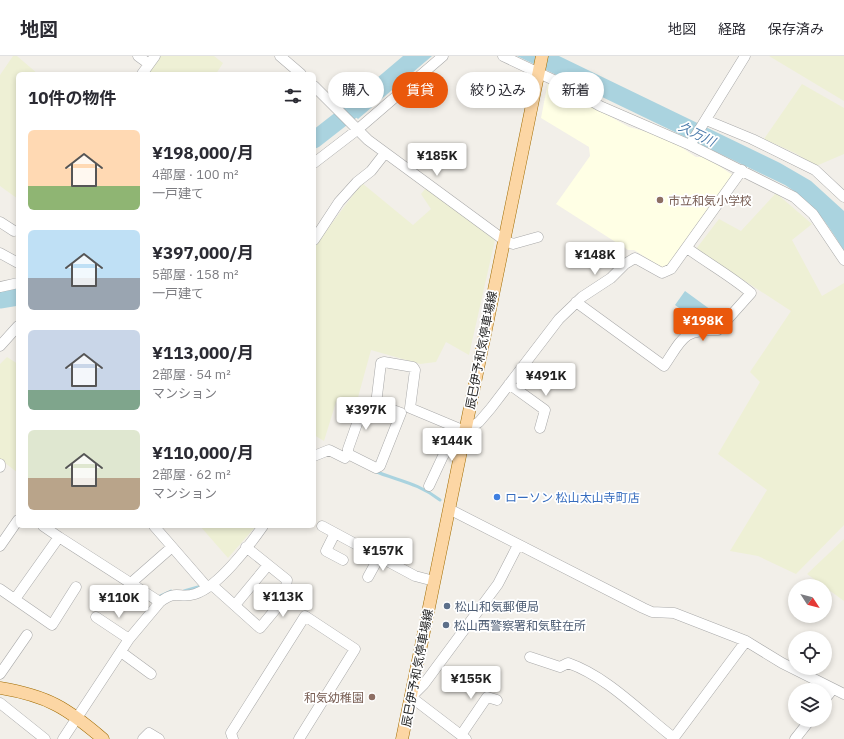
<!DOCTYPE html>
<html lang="ja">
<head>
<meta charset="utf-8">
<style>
  body { margin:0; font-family:"IBM Plex Sans","Noto Sans JP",sans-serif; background:#f2f2f3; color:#2b2b33; height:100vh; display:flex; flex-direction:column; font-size:15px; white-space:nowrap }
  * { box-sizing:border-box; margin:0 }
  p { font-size:13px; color:#7c7c81 }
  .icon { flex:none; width:22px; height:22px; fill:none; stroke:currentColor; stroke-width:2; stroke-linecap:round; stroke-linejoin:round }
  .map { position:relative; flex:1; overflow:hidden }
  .drawer { position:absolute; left:16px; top:16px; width:300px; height:456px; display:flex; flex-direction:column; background:#fff; border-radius:6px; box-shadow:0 2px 6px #0003 }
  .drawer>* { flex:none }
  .top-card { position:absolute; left:328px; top:16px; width:380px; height:36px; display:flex; gap:8px }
  .needle { width:26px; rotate:126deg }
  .fabs { position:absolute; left:788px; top:523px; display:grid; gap:8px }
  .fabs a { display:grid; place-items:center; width:44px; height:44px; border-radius:50%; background:#fff; box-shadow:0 2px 6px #0003; font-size:20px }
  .price { position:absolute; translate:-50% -34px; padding:0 9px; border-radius:4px; background:#fff; color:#222; font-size:13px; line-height:26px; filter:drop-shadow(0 1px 2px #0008) }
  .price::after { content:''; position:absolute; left:50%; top:24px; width:12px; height:9px; margin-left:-6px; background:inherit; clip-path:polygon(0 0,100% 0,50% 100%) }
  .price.on { background:#ea580c; color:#fff }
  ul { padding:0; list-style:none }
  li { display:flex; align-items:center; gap:12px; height:100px; padding:0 12px }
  li span { display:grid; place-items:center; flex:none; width:112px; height:80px; border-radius:6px; color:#555 }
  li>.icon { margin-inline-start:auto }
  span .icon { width:48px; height:48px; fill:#fffc; stroke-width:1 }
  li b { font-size:17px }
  h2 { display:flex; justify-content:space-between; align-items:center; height:48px; padding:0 12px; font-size:17px }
  .tag { padding:0 14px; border-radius:18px; background:#fff; box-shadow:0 2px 6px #0003; font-size:14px; line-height:36px }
  .tag.on { background:#ea580c; color:#fff }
  header { display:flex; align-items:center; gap:24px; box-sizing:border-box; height:56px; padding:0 20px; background:#fff; border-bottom:1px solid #e1e1e2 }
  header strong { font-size:19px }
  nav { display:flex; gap:22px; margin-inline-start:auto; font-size:14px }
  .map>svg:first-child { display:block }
  .education { fill:#ffffe5 }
  .farmland { fill:#eef0d5 }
  .water { fill:#aad3df }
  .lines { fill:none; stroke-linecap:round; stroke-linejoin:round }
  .stream { stroke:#aad3df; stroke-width:3 }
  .river { stroke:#aad3df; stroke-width:17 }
  .minor-casing { stroke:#a9a9a9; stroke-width:11 }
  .major-casing { stroke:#a06b00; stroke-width:13 }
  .minor { stroke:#fff; stroke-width:10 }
  .major { stroke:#fcd6a4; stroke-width:12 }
  .education-dot { fill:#8d6e63; stroke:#fff; stroke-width:1.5 }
  .shop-dot { fill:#3f7fe0; stroke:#fff; stroke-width:1.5 }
  .service-dot { fill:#5c6f8a; stroke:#fff; stroke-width:1.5 }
  .labels { text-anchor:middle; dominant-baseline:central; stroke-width:3.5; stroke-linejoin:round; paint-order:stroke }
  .education-label { font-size:12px; fill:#785e54; stroke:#fff; text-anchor:start }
  .street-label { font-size:12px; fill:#222; stroke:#fff }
  .shop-label { font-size:12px; fill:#366cbe; stroke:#fff; text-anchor:start }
  .service-label { font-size:12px; fill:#4e5e75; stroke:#fff; text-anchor:start }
  .water-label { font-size:13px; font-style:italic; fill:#4a7aab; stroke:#fff }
</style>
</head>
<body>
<header>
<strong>地図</strong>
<nav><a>地図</a><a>経路</a><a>保存済み</a></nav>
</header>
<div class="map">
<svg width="844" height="683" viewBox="0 0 844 683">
  <rect width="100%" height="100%" fill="#f2efe9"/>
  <path class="education" d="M548 26 629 71 666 81 696 101H706L734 120 666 214 634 194H628L556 148 590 100 589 91 541 62Z"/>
  <path class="farmland" d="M13 0H17L38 18H18V143L0 130V19Z
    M161 0H214L223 7 216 18H147Z
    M769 0H844V45Z
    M802 28 844 52V98L816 110 795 97 764 83Z
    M362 127 413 169 431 153 421 138 426 132 495 184 469 299 446 286 436 306 420 308 371 294 357 345 336 346 324 385 314 379V191Z
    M776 137 812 168 792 184 822 240 844 227V469L796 518 758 500 730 495 767 434 718 398 760 326 750 316 791 255 696 193 719 163 741 175Z
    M7 301 18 308V417L0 403V308Z
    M200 470H256L228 502Z
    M844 483V545L807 518Z"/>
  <path class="water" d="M403 0H432L358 63 344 50Z
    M517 0H559L780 107 811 125 844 155V195C827 167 814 147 785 129Z
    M685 235 711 254 701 268 675 249Z"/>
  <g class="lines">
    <path class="stream" d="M374 415C399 425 418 427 440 444
      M184 535 198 531
      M160 540 171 535"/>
    <path class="river" d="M314 84 369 41
      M0 244 18 241"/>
    <g class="minor-casing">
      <path id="minor" d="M138 0 149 8
        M280 0 301 18
        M503 0 560 27 600 50 690 89 794 141 813 158 844 204
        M142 18 155 0
        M314 30 368 84 504 184 513 188 538 181
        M706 64 752 83 815 114 844 141
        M690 89 745 0
        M314 107 357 74 443 0
        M0 166 14 175
        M314 184 339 146 357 126 371 115 385 97
        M0 197 18 207
        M0 231 18 227
        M576 246 664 310C683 282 682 274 718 274L751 237C731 220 709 208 687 192
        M0 290 18 270
        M509 328 545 354 540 372
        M348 398V393L359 362 360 348H376
        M314 400 329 394 345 402 348 398 376 412 380 410 401 357 376 348 381 307 384 306 413 311 415 314 410 352 465 375 479 366 491 352 559 263 582 241 611 222 625 208 635 202 662 217 671 213 742 114
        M0 408V411
        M429 430 443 400 460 373
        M449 453 643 552 652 556 674 557 746 585 782 607 844 638
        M154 470 207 531
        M322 470 415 520 434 525
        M335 477 326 495 343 504
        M59 481 160 546 129 583 63 683
        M0 490 18 464
        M368 521 379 501
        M131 527 172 491
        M212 529 260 572 284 543 287 524 246 491
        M0 533 52 569 76 531
        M15 543 59 481 43 470
        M160 546C177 533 179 543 195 538 218 531 249 490 263 470
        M235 549 268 509
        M96 561 129 583
        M121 596 151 618
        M530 601 560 611 568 607C608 621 640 656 674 682
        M0 618 27 579
        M825 643 833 633
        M0 647 45 683
        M461 679 487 641 497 644
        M143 683 149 677 159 683
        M233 683 231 677 305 560 355 593 299 683
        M466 683 411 641 424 628 498 528 518 489
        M673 683 746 585
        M795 683 810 664"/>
    </g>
    <g class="major-casing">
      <path id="major" d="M0 632C48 640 67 652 103 683
        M402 683 542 0"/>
    </g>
    <use href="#minor" class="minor"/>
    <use href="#major" class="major"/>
  </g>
  <g class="education-dot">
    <circle cx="660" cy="144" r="4"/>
    <circle cx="372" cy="641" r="4"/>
  </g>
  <circle class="shop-dot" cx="497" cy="441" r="4"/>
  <g class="service-dot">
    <circle cx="447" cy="550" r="4"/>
    <circle cx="446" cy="569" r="4"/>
  </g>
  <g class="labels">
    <g class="education-label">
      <text x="668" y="144">市立和気小学校</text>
      <text x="364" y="641" text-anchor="end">和気幼稚園</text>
    </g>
    <g class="street-label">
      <text transform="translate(481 294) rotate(-79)">辰巳伊予和気停車場線</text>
      <text transform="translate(417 612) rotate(-79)">辰巳伊予和気停車場線</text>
    </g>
    <g class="shop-label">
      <text x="505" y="441">ローソン 松山太山寺町店</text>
    </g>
    <g class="service-label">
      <text x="455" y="550">松山和気郵便局</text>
      <text x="454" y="569">松山西警察署和気駐在所</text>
    </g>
    <g class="water-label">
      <text transform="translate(697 78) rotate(26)">久万川</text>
    </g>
  </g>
</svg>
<div class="fabs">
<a><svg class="needle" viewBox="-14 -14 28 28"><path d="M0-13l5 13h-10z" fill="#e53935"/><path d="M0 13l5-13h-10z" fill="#7c7c81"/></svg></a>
<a><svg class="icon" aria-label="locate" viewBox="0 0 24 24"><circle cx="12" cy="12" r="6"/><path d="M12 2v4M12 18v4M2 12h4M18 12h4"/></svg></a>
<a><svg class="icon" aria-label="layers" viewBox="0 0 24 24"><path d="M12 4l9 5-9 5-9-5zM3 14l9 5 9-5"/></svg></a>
</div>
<b class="price" style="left:437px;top:121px">¥185K</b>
<b class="price" style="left:595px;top:220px">¥148K</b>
<b class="price on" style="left:703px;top:286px">¥198K</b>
<b class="price" style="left:546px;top:341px">¥491K</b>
<b class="price" style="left:366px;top:375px">¥397K</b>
<b class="price" style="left:452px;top:406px">¥144K</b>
<b class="price" style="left:383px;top:516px">¥157K</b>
<b class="price" style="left:283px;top:562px">¥113K</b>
<b class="price" style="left:119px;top:563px">¥110K</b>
<b class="price" style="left:471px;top:644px">¥155K</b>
<div class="top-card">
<a class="tag">購入</a>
<a class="tag on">賃貸</a>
<a class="tag">絞り込み</a>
<a class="tag">新着</a>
</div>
<section class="drawer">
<h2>10件の物件<svg class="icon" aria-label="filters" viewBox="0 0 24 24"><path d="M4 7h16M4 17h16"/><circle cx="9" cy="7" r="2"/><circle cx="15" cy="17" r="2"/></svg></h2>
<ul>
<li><span style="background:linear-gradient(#ffd9b3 70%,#8fb573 0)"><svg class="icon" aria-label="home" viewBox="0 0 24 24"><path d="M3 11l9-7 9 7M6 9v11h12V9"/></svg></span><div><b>¥198,000/月</b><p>4部屋 · 100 m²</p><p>一戸建て</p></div></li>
<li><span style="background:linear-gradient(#bfe0f5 60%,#9aa5b1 0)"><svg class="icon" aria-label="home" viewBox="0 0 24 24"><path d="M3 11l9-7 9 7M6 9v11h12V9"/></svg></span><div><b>¥397,000/月</b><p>5部屋 · 158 m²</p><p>一戸建て</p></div></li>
<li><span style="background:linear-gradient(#c9d6e8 75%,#7fa58c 0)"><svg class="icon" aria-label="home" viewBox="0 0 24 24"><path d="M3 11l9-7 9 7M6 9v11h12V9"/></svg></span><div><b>¥113,000/月</b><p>2部屋 · 54 m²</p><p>マンション</p></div></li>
<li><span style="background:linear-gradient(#dfe7d0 60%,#b9a48a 0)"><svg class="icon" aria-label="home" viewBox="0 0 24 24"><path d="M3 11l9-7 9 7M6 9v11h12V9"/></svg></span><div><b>¥110,000/月</b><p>2部屋 · 62 m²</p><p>マンション</p></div></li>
</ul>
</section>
</div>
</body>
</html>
